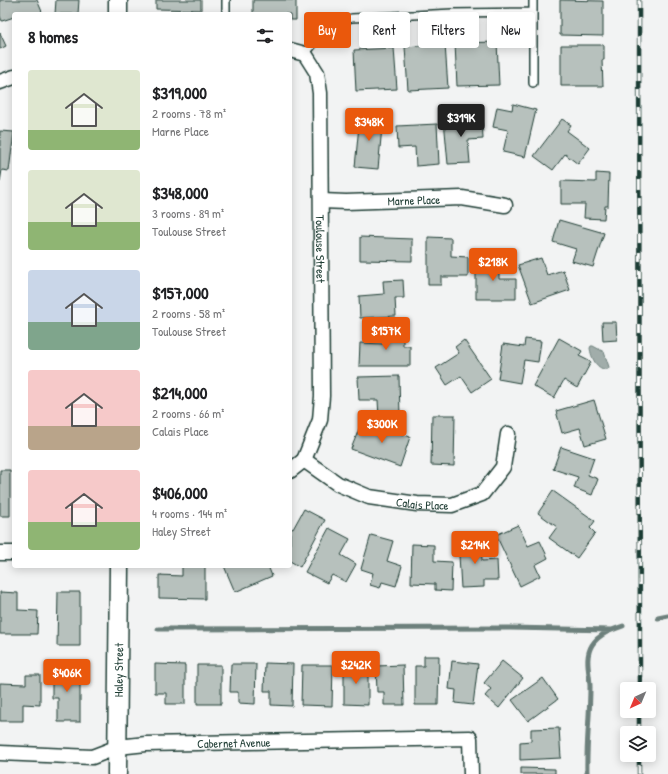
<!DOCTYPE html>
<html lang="en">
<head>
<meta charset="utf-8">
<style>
  body { margin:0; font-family:"Patrick Hand",sans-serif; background:#f2f2f2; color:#202124; height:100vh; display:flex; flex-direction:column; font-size:15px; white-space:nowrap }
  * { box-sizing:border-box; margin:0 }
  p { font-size:13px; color:#757577 }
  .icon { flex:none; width:22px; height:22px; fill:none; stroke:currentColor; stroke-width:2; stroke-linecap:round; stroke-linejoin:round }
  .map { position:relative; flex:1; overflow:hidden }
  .details { position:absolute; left:12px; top:12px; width:280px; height:556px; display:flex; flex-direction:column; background:#fff; border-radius:4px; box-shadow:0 2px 10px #0003 }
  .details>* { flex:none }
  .hud { position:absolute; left:304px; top:12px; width:304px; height:36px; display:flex; gap:8px }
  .needle { width:26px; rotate:224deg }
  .controls { position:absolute; left:620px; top:682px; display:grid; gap:8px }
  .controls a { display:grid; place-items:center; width:36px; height:36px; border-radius:4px; background:#fff; box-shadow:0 2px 10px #0003; font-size:20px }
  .price { position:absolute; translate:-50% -34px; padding:0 9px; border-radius:4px; background:#ea580c; color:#fff; font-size:13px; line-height:26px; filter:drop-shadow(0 1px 2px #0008) }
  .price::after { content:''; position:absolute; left:50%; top:24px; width:12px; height:9px; margin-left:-6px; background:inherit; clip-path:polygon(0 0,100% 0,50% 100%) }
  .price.on { background:#222; color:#fff }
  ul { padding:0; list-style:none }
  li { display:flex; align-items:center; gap:12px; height:100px; padding:0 16px }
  li span { display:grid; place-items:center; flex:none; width:112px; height:80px; border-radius:4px; color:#555 }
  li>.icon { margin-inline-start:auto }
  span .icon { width:48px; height:48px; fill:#fffc; stroke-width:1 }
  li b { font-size:17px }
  h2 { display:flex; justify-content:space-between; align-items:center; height:48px; padding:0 16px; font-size:17px }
  .tag { padding:0 14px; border-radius:4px; background:#fff; box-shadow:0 2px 10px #0003; font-size:14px; line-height:36px }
  .tag.on { background:#ea580c; color:#fff }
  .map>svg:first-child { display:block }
  .water { fill:#a1adaa; stroke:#6d807b }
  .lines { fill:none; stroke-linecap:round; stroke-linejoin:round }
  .stream { stroke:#6d807b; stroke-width:5 }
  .building { fill:#b7c1bd; stroke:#1f3d34 }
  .service-casing { stroke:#1f3d34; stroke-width:10 }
  .minor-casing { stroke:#1f3d34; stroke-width:17 }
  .tertiary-casing { stroke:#1f3d34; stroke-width:21 }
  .service { stroke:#fff; stroke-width:7 }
  .minor { stroke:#fff; stroke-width:14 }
  .tertiary { stroke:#fff; stroke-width:18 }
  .rail-casing { stroke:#1f3d34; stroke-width:4.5 }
  .rail { stroke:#fff; stroke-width:3; stroke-dasharray:9; stroke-linecap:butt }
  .labels { text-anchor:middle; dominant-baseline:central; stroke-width:3.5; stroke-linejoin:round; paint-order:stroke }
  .street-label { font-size:12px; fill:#1f3d34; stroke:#fff }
</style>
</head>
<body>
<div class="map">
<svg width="668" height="774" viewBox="0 0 668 774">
  <rect width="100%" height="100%" fill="#f2f3f3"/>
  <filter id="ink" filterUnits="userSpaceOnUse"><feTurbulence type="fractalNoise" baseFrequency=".025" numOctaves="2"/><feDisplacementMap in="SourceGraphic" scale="8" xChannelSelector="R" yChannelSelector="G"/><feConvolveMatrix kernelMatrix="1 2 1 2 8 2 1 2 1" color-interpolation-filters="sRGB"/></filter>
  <g filter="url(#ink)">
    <path class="water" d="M591 346H593L604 352 609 367 608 369C597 371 591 357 590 348Z"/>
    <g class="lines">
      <path class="stream" d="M658 618 668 616
        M158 629 510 628 611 630
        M587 774C586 745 590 716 590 687 590 673 584 658 592 645 599 634 611 630 623 626"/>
    </g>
    <path class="building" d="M0 0H37L43 14H14V17L2 21 0 16Z
      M56 0H79L78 14H55Z
      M156 0H201V10L156 9Z
      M253 0H296V20H290V14H253Z
      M560 0 603 1V36L560 35Z
      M0 33 6 46 0 49Z
      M497 42 499 85 457 86 455 43Z
      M445 44 448 88 408 90 405 47Z
      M561 45H604V60H602L603 86H561Z
      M394 48 397 89 356 91 354 50Z
      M513 104 536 110 525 157 503 152 508 130 493 127 497 107 512 110Z
      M360 115 383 117 378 169 355 167Z
      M482 118 483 139 468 140 470 163 448 164 444 120Z
      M562 119 571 125 567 131 590 148 578 164 565 154 553 170 534 156Z
      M437 124 439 164 416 166 415 147 398 148 397 126Z
      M0 131 14 132 9 171 2 170 0 182Z
      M596 173 609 174 608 206H605L604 219 584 218 585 204H561V181L596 182Z
      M559 220 604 233 593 267 572 261 576 249 553 242Z
      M360 237 412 239V261L360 260Z
      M428 237 451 238V256L468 257V277H441V285H428Z
      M541 258 547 275 563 270 570 290 532 303 518 265Z
      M476 260H499V279H516V299H476Z
      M403 280 404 298H395L396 316 360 318 359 296 384 294 383 281Z
      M602 322H616L617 340 603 341Z
      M383 328 403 329V346H410V366H359L360 343 383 344Z
      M559 338 582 351 579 356 591 362 577 388 564 380 554 398 533 386Z
      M525 339 541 341 538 362 524 360 520 383 498 379 503 344 524 347Z
      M464 340 491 379 472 392 461 376 447 385 436 368 459 353 455 347Z
      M399 376 400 417 379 418 378 400H359L358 377Z
      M594 400 606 439 585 445 580 428 562 433 556 411Z
      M432 415H455L454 466 431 465Z
      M371 423 410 437 400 467 351 449 359 429 368 433Z
      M561 447 594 458 588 475 598 479 592 495 574 488 578 477 553 469Z
      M0 470H10V516H0Z
      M553 491 595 521 590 528 595 533 577 558 549 538 557 527 538 513Z
      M304 509 325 520 300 567 290 561V528L293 529Z
      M518 525 528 546 540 541 548 558 535 565 540 576 520 586 496 535Z
      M329 528 350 539 341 555 356 564 346 582 332 575 327 583 305 572Z
      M371 535 393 541 387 561 402 566 396 586 382 582 380 588 370 585 373 573 361 569Z
      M481 538 482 561 497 560 498 580H484V587L461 588 458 539Z
      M412 544 434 545V561L452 562 451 591 435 590V584L411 583Z
      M182 566H205V599L159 598V575L182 576Z
      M224 566H268L272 576 235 592Z
      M0 592 18 593V610L38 611 37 634H0Z
      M58 592H80V646H57Z
      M424 656H439L438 705H415V666H424Z
      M452 661 478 664 473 705 455 703 456 690 449 689Z
      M502 661 523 678 499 708 485 696 491 689 484 683Z
      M265 663 293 664 292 706 271 705V691H264Z
      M155 664 185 665V704H166V693H155Z
      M231 664H256L255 704 238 703V692H230Z
      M197 665H221V704H197Z
      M302 665H333L332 706 301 705Z
      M344 665H368V705L344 704Z
      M403 665 404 705H384V692H377L376 666Z
      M52 668H80V722H58V698H52Z
      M26 675H40V705L23 704V721H0V683L26 684Z
      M543 678 558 699 528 721 512 700Z
      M559 728 561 758 520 760V742L531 741V729Z
      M521 768 555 769V774H521Z"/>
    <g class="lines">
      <g class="service-casing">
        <path id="service" d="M226 0V14
          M305 54 324 32 337 22 352 18 453 13 533 12
          M533 83V0"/>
      </g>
      <g class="minor-casing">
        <g id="minor">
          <path id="s1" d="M290 50 305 54 317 73 320 93 322 396 320 420 304 460"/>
          <path d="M0 82 14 77"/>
          <path id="s2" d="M322 201 346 202 462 198 505 205"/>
          <path id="s3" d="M304 460 338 484 369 497 417 504 452 505 482 494 503 467 508 434"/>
          <path d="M290 471 304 460"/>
          <path d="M0 553H14"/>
          <path id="s4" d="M0 753 92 757 118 747 146 744 470 738 471 774"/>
        </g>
      </g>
      <g class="tertiary-casing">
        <g id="tertiary">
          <path d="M118 14V0"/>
          <path id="s5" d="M117 774 119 566"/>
        </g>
      </g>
      <use href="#service" class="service"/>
      <use href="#minor" class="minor"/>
      <use href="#tertiary" class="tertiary"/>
      <g class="rail-casing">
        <path id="rail" d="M639 0 640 689
          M639 733V711
          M639 774V755"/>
      </g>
      <use href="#rail" class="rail"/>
    </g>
  </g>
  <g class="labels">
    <g class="street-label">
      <text stroke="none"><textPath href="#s2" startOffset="92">Marne Place</textPath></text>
      <text stroke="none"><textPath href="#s1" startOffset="214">Toulouse Street</textPath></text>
      <text stroke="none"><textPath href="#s3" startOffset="129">Calais Place</textPath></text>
      <text stroke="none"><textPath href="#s5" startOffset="104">Haley Street</textPath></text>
      <text stroke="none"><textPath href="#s4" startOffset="236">Cabernet Avenue</textPath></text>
    </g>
  </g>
</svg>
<div class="controls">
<a><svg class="needle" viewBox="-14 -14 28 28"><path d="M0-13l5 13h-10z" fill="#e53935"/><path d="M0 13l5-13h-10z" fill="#757577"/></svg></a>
<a><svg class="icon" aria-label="layers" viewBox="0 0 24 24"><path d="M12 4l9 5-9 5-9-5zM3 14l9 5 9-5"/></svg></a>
</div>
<b class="price on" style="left:461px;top:138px">$319K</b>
<b class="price" style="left:369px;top:142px">$348K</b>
<b class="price" style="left:493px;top:282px">$218K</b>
<b class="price" style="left:386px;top:351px">$157K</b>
<b class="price" style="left:382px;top:444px">$300K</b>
<b class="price" style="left:475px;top:565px">$214K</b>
<b class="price" style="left:356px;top:685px">$242K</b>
<b class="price" style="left:67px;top:693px">$406K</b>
<div class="hud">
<a class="tag on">Buy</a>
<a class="tag">Rent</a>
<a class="tag">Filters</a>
<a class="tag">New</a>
</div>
<section class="details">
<h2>8 homes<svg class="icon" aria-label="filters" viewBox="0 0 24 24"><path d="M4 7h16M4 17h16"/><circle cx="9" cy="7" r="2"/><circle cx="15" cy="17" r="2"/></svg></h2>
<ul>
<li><span style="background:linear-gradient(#dfe7d0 75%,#8fb573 0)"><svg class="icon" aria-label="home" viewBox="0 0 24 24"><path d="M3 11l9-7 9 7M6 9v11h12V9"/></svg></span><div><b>$319,000</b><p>2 rooms · 78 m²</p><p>Marne Place</p></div></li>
<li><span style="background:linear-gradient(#dfe7d0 65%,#8fb573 0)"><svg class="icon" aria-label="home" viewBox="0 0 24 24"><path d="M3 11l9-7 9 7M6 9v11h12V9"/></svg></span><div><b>$348,000</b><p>3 rooms · 89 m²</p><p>Toulouse Street</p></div></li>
<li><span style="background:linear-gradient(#c9d6e8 65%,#7fa58c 0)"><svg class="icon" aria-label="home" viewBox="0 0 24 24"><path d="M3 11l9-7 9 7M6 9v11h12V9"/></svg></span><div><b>$157,000</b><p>2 rooms · 58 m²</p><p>Toulouse Street</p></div></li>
<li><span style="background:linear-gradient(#f6c9c9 70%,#b9a48a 0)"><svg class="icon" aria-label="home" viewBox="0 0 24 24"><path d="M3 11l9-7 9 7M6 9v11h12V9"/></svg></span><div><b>$214,000</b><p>2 rooms · 66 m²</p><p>Calais Place</p></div></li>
<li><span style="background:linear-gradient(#f6c9c9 65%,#8fb573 0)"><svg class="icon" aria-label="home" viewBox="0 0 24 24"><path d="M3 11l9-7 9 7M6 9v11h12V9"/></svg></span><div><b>$406,000</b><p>4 rooms · 144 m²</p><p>Haley Street</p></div></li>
</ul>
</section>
</div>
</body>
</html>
